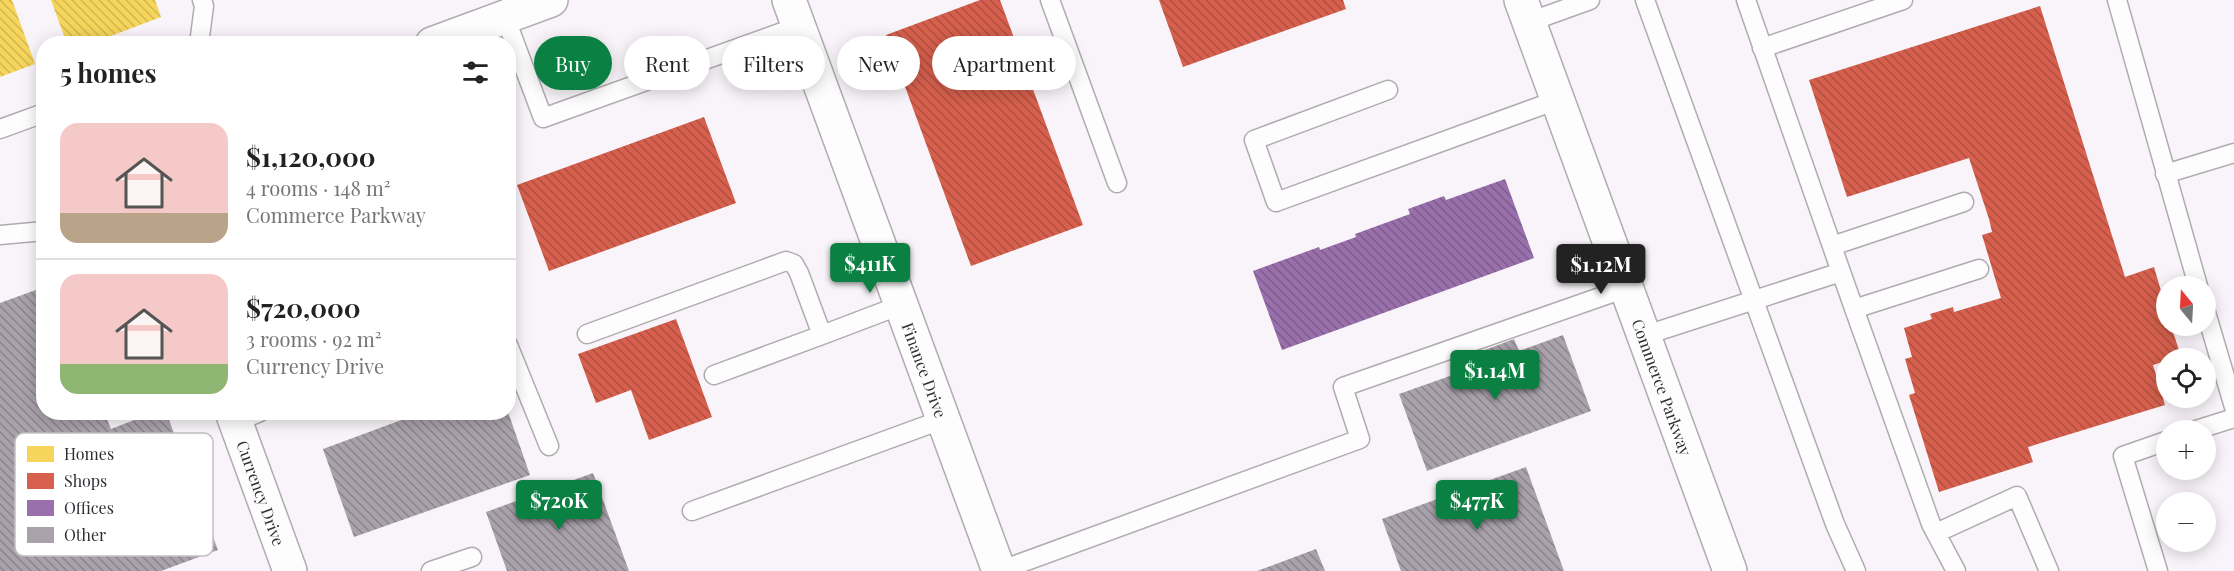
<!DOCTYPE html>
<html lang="en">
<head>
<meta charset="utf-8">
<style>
  body { margin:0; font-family:"Playfair Display",serif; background:#f6f6f6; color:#222; height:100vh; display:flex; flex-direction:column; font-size:22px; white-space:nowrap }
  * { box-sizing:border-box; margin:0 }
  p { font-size:20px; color:#767676 }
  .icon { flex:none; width:33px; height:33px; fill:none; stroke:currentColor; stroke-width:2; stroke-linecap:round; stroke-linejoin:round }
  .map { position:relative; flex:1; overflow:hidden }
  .sheet { position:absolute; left:36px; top:36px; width:480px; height:384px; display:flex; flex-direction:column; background:#fff; border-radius:24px; box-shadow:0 3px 15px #0003 }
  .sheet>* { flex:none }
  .banner { position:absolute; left:534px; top:36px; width:570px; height:54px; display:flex; gap:12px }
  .needle { width:39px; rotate:342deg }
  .controls { position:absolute; left:2156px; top:276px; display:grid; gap:12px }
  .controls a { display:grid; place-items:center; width:60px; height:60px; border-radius:50%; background:#fff; box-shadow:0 3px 15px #0003; font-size:30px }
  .price { position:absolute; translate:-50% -51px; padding:0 14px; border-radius:6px; background:#0b8043; color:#fff; font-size:20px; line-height:39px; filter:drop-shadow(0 2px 3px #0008) }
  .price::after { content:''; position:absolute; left:50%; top:36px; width:18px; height:14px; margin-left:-9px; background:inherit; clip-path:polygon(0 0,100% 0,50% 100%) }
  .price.current { background:#222; color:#fff }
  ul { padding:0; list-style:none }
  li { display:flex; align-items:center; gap:18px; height:150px; padding:0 24px }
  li+li { border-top:2px solid #e0e0e0 }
  li span { display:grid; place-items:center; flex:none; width:168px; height:120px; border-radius:18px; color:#555 }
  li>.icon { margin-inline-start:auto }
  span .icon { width:72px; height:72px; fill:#fffc; stroke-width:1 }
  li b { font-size:26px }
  h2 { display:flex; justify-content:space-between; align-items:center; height:72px; padding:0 24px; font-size:26px }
  .tag { padding:0 21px; border-radius:27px; background:#fff; box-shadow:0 3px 15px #0003; font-size:21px; line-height:54px }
  .tag.current { background:#0b8043; color:#fff }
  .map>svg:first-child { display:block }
  .homes { fill:url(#homes-back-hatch) }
  .shops { fill:url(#shops-back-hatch) }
  .offices { fill:url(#offices-back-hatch) }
  .building { fill:url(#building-back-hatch) }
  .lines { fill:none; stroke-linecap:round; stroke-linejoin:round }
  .service-casing { stroke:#afabb0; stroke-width:21 }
  .minor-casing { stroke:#afabb0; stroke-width:36 }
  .tertiary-casing { stroke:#afabb0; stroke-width:36 }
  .service { stroke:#fefdfe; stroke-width:18 }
  .minor { stroke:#fefdfe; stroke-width:33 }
  .tertiary { stroke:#fefdfe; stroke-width:33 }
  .labels { text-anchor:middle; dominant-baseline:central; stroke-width:6; stroke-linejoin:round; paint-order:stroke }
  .street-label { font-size:16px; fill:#312c34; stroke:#fff }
  .key { fill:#fff; stroke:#c1c0c2; stroke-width:1.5 }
  .key-label { font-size:16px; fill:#312c34 }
</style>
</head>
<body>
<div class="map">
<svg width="2234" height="571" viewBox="0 0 2234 571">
  <defs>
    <pattern id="homes-back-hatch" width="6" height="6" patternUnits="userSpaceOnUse" patternTransform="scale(1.5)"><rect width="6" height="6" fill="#f6d55c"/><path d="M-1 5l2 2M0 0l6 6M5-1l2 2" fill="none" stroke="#d3b751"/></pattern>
    <pattern id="shops-back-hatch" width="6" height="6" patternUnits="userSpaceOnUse" patternTransform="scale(1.5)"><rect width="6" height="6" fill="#d6604d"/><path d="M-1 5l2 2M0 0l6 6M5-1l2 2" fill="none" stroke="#ae4f41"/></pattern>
    <pattern id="offices-back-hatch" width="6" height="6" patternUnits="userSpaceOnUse" patternTransform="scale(1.5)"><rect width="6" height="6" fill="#9970ab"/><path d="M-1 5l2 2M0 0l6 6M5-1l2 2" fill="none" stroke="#7d5c8c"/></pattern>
    <pattern id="building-back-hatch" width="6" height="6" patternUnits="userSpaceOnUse" patternTransform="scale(1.5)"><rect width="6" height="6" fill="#a9a2ab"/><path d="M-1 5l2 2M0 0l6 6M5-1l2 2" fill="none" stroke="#8a848c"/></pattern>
  </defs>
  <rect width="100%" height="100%" fill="#f8f4f9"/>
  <path class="homes" d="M0 0H12L35 64 0 77Z
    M51 0H155L161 17 90 44H67Z"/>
  <path class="shops" d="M980 0H1000L1083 225 971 266 886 35Z
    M1159 0H1343L1346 9 1183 67Z
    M2040 6 2125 277 2154 267 2166 308V326H2171L2181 356 2166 358V361L2153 365 2165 405 2028 447 2033 462 1939 492 1909 395 1915 393 1905 359 1912 357 1904 328 1932 319 1930 314 1953 307 1954 312 2001 298 1982 235 1992 232 1989 219 1969 158 1847 197 1809 80Z
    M704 117 736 203 549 271 517 185Z
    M676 319 712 417 649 440 631 390 596 403 578 354Z"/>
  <path class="offices" d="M1505 179 1534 258 1282 350 1253 271 1319 247 1320 250 1356 237 1355 234 1410 214 1408 209 1444 196 1446 200Z"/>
  <path class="building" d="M44 287V412H104L111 429 155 412H166L218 550 161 571H0V303Z
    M1563 335 1591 411 1427 471 1399 394 1481 365 1477 353 1514 339 1519 351Z
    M423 412H508L530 475 354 537 323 449Z
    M1526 467 1564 571H1401L1382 519Z
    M593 473 629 571H507L486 512Z
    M1316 549 1325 571H1257Z"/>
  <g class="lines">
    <g class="service-casing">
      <path id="service" d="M1050 0 1117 183
        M1645 0 1835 524 1856 571
        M2117 0 2198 286
        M505 17 543 118 799 26
        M1529 22 1590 0
        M199 44 204 6 202 0
        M1762 48 1903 0
        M1388 90 1254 140 1276 202 1557 100
        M0 129 44 113
        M2165 174 2234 153
        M0 235 44 231
        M1832 246 1964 202
        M1841 272 1931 524 1956 571
        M1854 309 1979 269
        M2205 309 2234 407
        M587 334 786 261 794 264 799 273 822 335 901 305
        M1643 336 1841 272 1746 0
        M508 345 549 446
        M714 375 822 335
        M236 422 260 412
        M2196 430 2234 418
        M692 511 944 419
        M1936 533 2017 496 2049 571
        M431 571 472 557
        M999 571 1360 439 1343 387 1626 288
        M2158 571 2123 456 2166 441"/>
    </g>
    <g class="minor-casing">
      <g id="minor">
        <path id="s1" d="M789 0 999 571"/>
        <path d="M432 44 551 0"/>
        <path id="s2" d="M232 412 290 571"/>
      </g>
    </g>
    <g class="tertiary-casing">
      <g id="tertiary">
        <path id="s3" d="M1521 0 1730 571"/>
      </g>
    </g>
    <use href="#service" class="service"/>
    <use href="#minor" class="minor"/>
    <use href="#tertiary" class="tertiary"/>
  </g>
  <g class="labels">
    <g class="street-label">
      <text stroke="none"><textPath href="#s1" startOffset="394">Finance Drive</textPath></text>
      <text stroke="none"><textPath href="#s3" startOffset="412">Commerce Parkway</textPath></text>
      <text stroke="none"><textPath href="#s2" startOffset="86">Currency Drive</textPath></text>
    </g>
  </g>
  <rect x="15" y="433" width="198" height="123" rx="9" class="key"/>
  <rect x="27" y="446" width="27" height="16" fill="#f6d55c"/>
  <rect x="27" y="473" width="27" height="16" fill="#d6604d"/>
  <rect x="27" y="500" width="27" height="16" fill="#9970ab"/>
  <rect x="27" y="527" width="27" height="16" fill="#a9a2ab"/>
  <g class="key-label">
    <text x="64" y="460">Homes</text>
    <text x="64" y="487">Shops</text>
    <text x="64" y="514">Offices</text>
    <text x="64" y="541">Other</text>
  </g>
</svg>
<div class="controls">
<a><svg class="needle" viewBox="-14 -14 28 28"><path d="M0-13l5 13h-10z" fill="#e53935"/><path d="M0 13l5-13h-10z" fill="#767676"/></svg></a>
<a><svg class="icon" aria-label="locate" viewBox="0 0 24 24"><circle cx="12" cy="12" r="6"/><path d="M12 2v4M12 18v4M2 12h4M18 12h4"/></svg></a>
<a>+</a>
<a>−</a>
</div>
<b class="price" style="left:870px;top:294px">$411K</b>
<b class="price current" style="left:1601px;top:295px">$1.12M</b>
<b class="price" style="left:1495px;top:401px">$1.14M</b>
<b class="price" style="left:559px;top:531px">$720K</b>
<b class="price" style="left:1477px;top:531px">$477K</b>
<div class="banner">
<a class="tag current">Buy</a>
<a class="tag">Rent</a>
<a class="tag">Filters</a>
<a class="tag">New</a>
<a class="tag">Apartment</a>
</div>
<section class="sheet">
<h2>5 homes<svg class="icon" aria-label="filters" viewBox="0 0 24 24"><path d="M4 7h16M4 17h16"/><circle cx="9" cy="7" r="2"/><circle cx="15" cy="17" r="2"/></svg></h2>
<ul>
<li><span style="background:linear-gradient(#f6c9c9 75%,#b9a48a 0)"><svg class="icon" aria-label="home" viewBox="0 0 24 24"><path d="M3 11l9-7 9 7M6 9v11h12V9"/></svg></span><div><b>$1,120,000</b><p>4 rooms · 148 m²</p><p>Commerce Parkway</p></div></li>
<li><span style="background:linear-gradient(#f6c9c9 75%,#8fb573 0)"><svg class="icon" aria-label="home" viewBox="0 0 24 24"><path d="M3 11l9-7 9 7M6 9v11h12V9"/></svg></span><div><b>$720,000</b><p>3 rooms · 92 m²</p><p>Currency Drive</p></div></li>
</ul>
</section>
</div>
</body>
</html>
